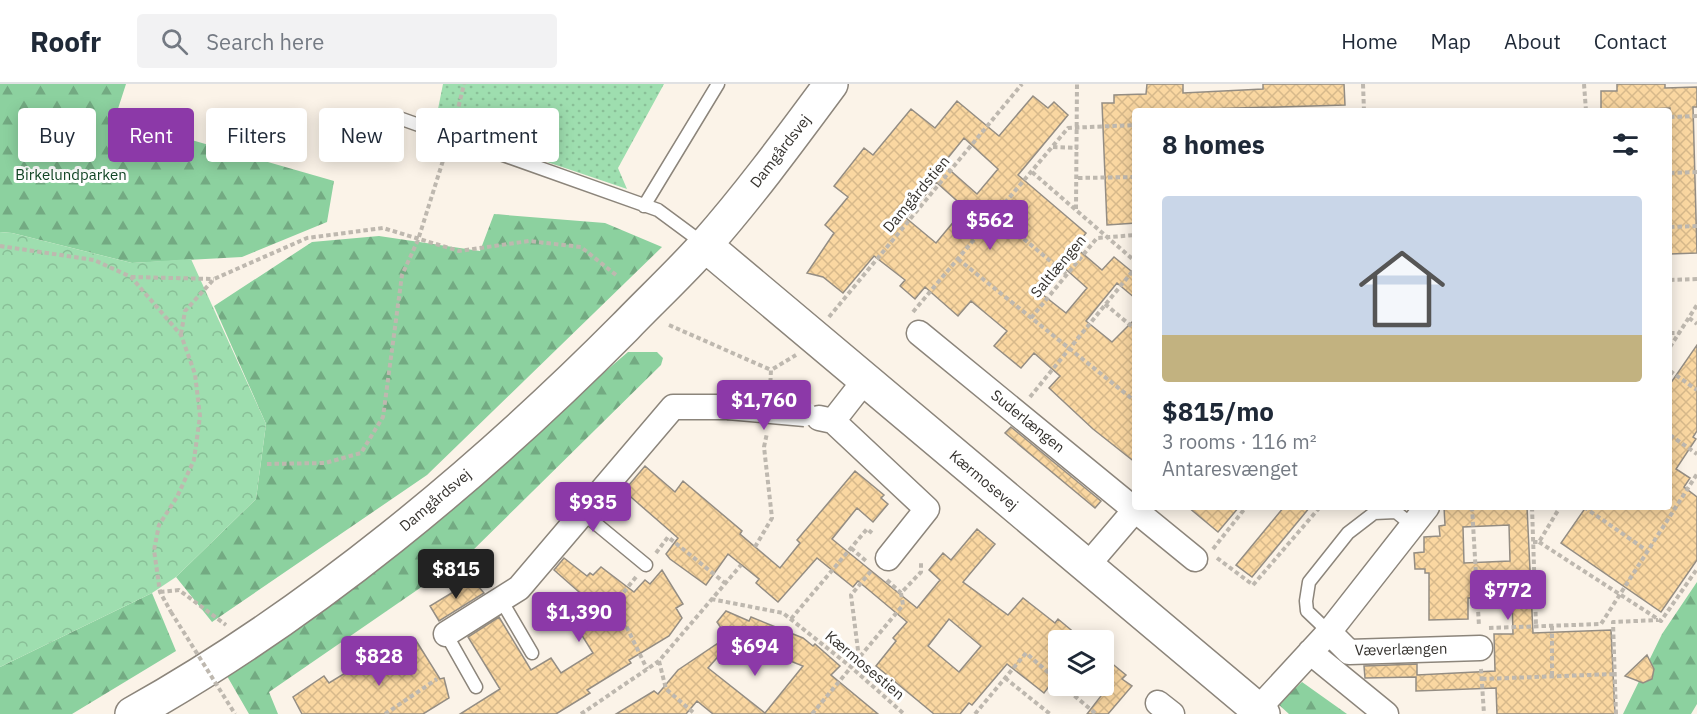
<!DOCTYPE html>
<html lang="en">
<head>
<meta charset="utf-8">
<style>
  body { margin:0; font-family:"IBM Plex Sans",sans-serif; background:#f2f2f3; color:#1f2937; height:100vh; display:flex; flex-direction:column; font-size:22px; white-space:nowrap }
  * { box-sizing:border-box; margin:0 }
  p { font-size:20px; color:#747a83 }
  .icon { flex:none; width:33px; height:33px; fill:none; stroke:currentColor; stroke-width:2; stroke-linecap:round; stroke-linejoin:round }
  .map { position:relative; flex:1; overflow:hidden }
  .details { position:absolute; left:1132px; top:24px; width:540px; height:402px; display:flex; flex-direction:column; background:#fff; border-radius:6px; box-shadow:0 3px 15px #0003 }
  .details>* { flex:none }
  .guide { position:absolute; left:18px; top:24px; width:570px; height:54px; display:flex; gap:12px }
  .controls { position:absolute; left:1048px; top:546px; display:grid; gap:12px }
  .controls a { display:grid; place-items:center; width:66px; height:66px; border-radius:6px; background:#fff; box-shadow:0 3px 15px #0003; font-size:30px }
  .price { position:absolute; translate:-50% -51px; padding:0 14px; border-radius:6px; background:#8c39a8; color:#fff; font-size:20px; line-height:39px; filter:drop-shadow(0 2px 3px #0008) }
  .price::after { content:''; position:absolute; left:50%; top:36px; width:18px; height:14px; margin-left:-9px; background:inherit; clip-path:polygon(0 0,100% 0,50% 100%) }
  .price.selected { background:#222; color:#fff }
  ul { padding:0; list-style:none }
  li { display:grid; align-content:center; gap:12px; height:318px; padding:0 30px }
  li span { display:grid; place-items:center; height:186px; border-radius:6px; color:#555 }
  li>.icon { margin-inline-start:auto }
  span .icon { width:108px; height:108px; fill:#fffc; stroke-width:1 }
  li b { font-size:26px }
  h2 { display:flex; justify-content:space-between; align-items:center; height:72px; padding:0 30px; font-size:26px }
  .tag { padding:0 21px; border-radius:6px; background:#fff; box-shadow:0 3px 15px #0003; font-size:21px; line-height:54px }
  .tag.selected { background:#8c39a8; color:#fff }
  header { display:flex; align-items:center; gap:36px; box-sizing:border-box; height:84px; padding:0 30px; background:#fff; border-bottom:2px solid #e0e1e3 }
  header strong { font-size:28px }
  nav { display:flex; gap:33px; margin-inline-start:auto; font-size:21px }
  .search { width:420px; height:54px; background:#f2f2f3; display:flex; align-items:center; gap:15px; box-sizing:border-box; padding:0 21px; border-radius:6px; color:#747a83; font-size:22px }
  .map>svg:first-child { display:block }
  .grass { fill:url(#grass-dots) }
  .forest { fill:url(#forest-firs) }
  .park { fill:url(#park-crowns) }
  .building { fill:url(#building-cross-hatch); stroke:#948d83; stroke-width:1.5; fill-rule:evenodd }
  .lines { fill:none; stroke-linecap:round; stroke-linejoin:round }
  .lane-casing { stroke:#8c857b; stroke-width:15 }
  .street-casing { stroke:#8c857b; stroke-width:27 }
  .secondary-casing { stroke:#8c857b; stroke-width:36 }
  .path { stroke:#beb8af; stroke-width:4; stroke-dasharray:4.5 3; stroke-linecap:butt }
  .lane { stroke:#fff; stroke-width:12 }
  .street { stroke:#fff; stroke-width:24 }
  .secondary { stroke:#fff; stroke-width:33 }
  .street-bridge-casing { stroke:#8c857b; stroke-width:27; stroke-linecap:butt }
  .path-bridge { stroke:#beb8af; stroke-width:4; stroke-dasharray:4.5 3; stroke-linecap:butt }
  .street-bridge { stroke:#fff; stroke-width:24 }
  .labels { text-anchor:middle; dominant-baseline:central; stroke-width:6; stroke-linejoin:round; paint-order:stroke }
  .street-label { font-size:15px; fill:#34312d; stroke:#fff }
  .park-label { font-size:15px; fill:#114525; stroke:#fff }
</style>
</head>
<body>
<header>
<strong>Roofr</strong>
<div class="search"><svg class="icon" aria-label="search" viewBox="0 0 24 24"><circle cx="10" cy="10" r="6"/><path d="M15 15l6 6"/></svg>Search here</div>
<nav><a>Home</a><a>Map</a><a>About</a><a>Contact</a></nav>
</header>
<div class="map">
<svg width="1697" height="630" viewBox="0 0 1697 630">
  <defs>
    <pattern id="grass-dots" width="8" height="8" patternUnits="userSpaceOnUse" patternTransform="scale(1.5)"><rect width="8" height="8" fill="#9edeaf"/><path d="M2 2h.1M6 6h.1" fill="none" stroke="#89bf97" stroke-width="1.8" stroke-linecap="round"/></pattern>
    <pattern id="forest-firs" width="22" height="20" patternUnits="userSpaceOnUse" patternTransform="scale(1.5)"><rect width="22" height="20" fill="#8cd19f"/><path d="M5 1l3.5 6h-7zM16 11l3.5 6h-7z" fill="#73aa82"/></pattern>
    <pattern id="park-crowns" width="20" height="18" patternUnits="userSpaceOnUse" patternTransform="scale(1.5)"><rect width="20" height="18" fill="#9edeaf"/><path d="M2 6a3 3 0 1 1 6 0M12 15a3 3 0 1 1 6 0" fill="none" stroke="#89bf97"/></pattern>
    <pattern id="building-cross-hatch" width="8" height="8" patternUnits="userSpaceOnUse" patternTransform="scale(1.5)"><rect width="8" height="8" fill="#fad7a1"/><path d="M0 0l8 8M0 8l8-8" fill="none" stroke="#d7b98b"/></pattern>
  </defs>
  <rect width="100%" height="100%" fill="#fbf3e8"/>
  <path class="grass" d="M443 0H664L618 84 627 105 435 40Z"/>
  <path class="forest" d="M0 0H126L115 34 334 97 327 138 242 173 132 179 12 149 0 148Z
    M494 130 605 139 662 163 427 391 212 538 176 493 256 415 266 340 214 222 312 158 379 152 480 167Z
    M628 268H657L663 274 661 281 468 471 269 608 278 630H249L227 592 385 475Z
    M1697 498V620L1691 630H1623L1662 550Z
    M152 509 176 567 72 630H0V583Z
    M1302 598 1347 630H1289L1278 620Z"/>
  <path class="park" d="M0 148 12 149 132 179 191 175 266 340 256 415 176 493 152 509 0 583Z"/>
  <path class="building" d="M1147 0H1183V9L1263 5V0H1344L1345 21 1136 27V139L1107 141 1102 19H1114V11L1146 10Z
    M1617 0H1665V4L1697 3V23H1693L1697 169 1670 170V24L1601 27V7H1617Z
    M1033 12 1048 24 1054 18 1068 31 1018 91 1086 149 1075 163 1102 186 1114 173 1136 191V215L1117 199 1086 237 1112 258 1136 234V379L1093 345 1049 304 1060 292 1034 269 1021 284 994 262 1007 247 971 217 958 232 925 203 915 215 900 202 905 196 874 172 843 209 823 193 807 189 834 149 825 141 848 113 834 102 864 64 873 71 911 25 935 44 957 17 999 52ZM964 54 998 85 977 110 943 80ZM936 98 965 124 936 159 906 134ZM1061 181 1087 204 1066 229 1038 207Z
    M1697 261V347L1693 353 1696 355 1676 385 1690 394 1684 403 1697 413V476L1661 528 1561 459 1586 423H1670V300Z
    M1011 343 1101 417 1095 424 1005 349Z
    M645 382 675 408 683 397 742 447 740 450 780 484 800 459 797 456 855 387 884 411 881 414 888 420 873 438 857 424 832 455 917 524 940 496 929 486 943 469 951 476 977 445 995 460 963 498 1008 531 1023 514 1055 539 1058 535 1083 556H1059V589L1044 609 1007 580 972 621 969 619 960 630H934L876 582 896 557 893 554 907 538 858 497 853 503 817 474 778 518 756 499 759 495 728 470 706 501 670 475 666 470 678 454 624 407ZM949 535 981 562 959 588 928 562Z
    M1188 423H1239L1218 448Z
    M1284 423H1310L1252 493 1236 481Z
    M1444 423H1527L1533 549 1611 546 1615 630H1497L1496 604 1416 607V593L1365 594 1364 582 1417 580V591L1495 587 1494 550H1513L1512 513 1468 514V535L1429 536V489H1425V485H1415L1414 469 1424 468V453L1440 452 1439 442 1445 441ZM1509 441 1510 477 1464 479 1463 443Z
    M564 474 587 492 590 489 593 491 601 483 634 508 645 496 650 500 662 486 683 520 676 524 682 534 669 552 629 576 631 579 587 606 590 609 556 630H460L500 605 468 553 499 533 531 586 551 574 561 589 593 569 578 545 582 543 568 521 579 508 554 486Z
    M473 496 484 509 439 537 430 522Z
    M726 527 749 537 751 533 803 554 813 562 815 560 840 582 831 591 878 630H713L697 617 686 630H616L654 607 658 610 678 586 727 553 717 538ZM731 558 763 571 765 567 803 582 765 629 708 584Z
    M415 555 440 595 444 594 449 614 423 630H302L293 613 324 592 329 599 373 572 375 575 398 561 400 565Z
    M1647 571 1654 585 1652 595 1643 599 1625 592Z
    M1104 573 1126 591 1122 595 1132 602 1108 630H1087L1101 612 1088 602H1104Z"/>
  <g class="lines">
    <g class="lane-casing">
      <path id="lane" d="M399 34 658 126 704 160
        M644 122 718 0
        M583 429 646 481
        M501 516 532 569
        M1329 548 1307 527 1306 517 1309 498 1348 449 1374 429 1396 428 1412 441
        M446 550 476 603"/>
    </g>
    <g class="street-casing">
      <path id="street" d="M919 249 1135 426 1087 482
        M819 334 833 337 865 296
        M833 337 927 425 888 474
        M1135 426 1195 475
        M1329 548 1427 423
        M446 550 519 504 673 323H728
        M1310 568 1386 630
        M1158 619 1172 630
        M1258 625 1329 548 1349 568 1480 564"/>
    </g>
    <g class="secondary-casing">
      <path id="secondary" d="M705 161 1263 630
        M132 630C311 530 481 388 625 243 651 216 680 189 705 161 750 110 791 54 831 0"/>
    </g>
    <path class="path" d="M1363 0 1364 27
      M1584 0 1586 27
      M1670 33 1697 32
      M455 37 464 0
      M1053 63 1078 64
      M1032 88 1136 178
      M1670 89 1697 88
      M1078 94 1136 93
      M1076 125 1077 0
      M995 131 1066 190
      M1670 143 1697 142
      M0 162 94 176 131 193 181 251 195 290 200 332 194 376 177 413 159 441 154 466 160 508 171 528
      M958 175 1136 318
      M131 193 214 195
      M1670 196 1697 195
      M1105 220 1136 246
      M913 228 1068 44 1136 41
      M829 233 1022 0
      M1031 234 1097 154 1136 151
      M1689 234 1697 240
      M669 241 771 286
      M1670 249H1678
      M181 250 185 227 214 195 307 154 383 144 459 167 529 157 581 163 616 191
      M1670 263 1697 221
      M1670 287 1697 306
      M770 306 771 286 796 271
      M1030 313 1136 183
      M1670 351 1697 370
      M267 380 325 379 361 369 383 333 402 191 418 156 446 67
      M1472 423 1479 542
      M1532 423 1536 542
      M1584 423 1646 466
      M1533 458H1539L1560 423
      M1539 458 1661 537 1697 485
      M755 463 772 434 764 363 767 349
      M851 464 866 477
      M1213 465 1246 423
      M656 469 668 453 725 499
      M1217 474 1253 501 1320 423
      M636 493 615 519 647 585
      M887 496 901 509
      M160 508 179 506 226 541
      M711 515 783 529 851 583 904 630
      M791 535 867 445 872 449
      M1552 542V593
      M1489 544 1601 540 1697 390
      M859 574 851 511 871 487
      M659 577 666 605 695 630
      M1481 585 1484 630
      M1005 594 1050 630
      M1482 595 1615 590
      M1063 602 1096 630
      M385 630 437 595
      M581 630 659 577 741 481
      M812 630 903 521 901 509 921 488V479
      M975 630 1026 569 1059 598
      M1616 630 1613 538 1658 536"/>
    <use href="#lane" class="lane"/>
    <use href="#street" class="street"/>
    <use href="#secondary" class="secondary"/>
    <g class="street-bridge-casing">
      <path id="street-bridge" d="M728 323 805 330"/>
    </g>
    <path class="path-bridge" d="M171 528 235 630"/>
    <use href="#street-bridge" class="street-bridge"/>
  </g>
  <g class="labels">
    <g class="street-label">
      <text transform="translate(780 67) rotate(-52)">Damgårdsvej</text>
      <text transform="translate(916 110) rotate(-50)">Damgårdstien</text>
      <text transform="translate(1058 182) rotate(-50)">Saltlængen</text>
      <text transform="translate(1028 337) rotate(39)">Suderlængen</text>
      <text transform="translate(984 396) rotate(40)">Kærmosevej</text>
      <text transform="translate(435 416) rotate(-40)">Damgårdsvej</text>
      <text transform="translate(1401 565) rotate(-1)">Væverlængen</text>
      <text transform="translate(865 581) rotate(40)">Kærmosestien</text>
    </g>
    <g class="park-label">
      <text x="71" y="90">Birkelundparken</text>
    </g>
  </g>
</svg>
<div class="controls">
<a><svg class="icon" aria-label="layers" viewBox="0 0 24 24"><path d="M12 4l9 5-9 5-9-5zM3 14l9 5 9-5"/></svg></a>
</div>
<b class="price" style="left:990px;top:167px">$562</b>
<b class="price" style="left:764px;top:347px">$1,760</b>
<b class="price" style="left:593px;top:449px">$935</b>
<b class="price selected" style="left:456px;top:516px">$815</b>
<b class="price" style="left:1508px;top:537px">$772</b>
<b class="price" style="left:579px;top:559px">$1,390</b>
<b class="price" style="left:755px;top:593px">$694</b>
<b class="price" style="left:379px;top:603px">$828</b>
<div class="guide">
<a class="tag">Buy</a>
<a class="tag selected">Rent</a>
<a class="tag">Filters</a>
<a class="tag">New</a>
<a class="tag">Apartment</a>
</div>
<section class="details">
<h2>8 homes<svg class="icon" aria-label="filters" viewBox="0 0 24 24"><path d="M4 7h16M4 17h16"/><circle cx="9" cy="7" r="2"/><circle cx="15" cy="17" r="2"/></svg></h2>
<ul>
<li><span style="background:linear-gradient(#c9d6e8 75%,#c2b280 0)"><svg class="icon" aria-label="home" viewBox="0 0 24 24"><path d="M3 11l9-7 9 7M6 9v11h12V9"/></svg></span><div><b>$815/mo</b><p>3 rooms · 116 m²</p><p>Antaresvænget</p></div></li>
</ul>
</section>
</div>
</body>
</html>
